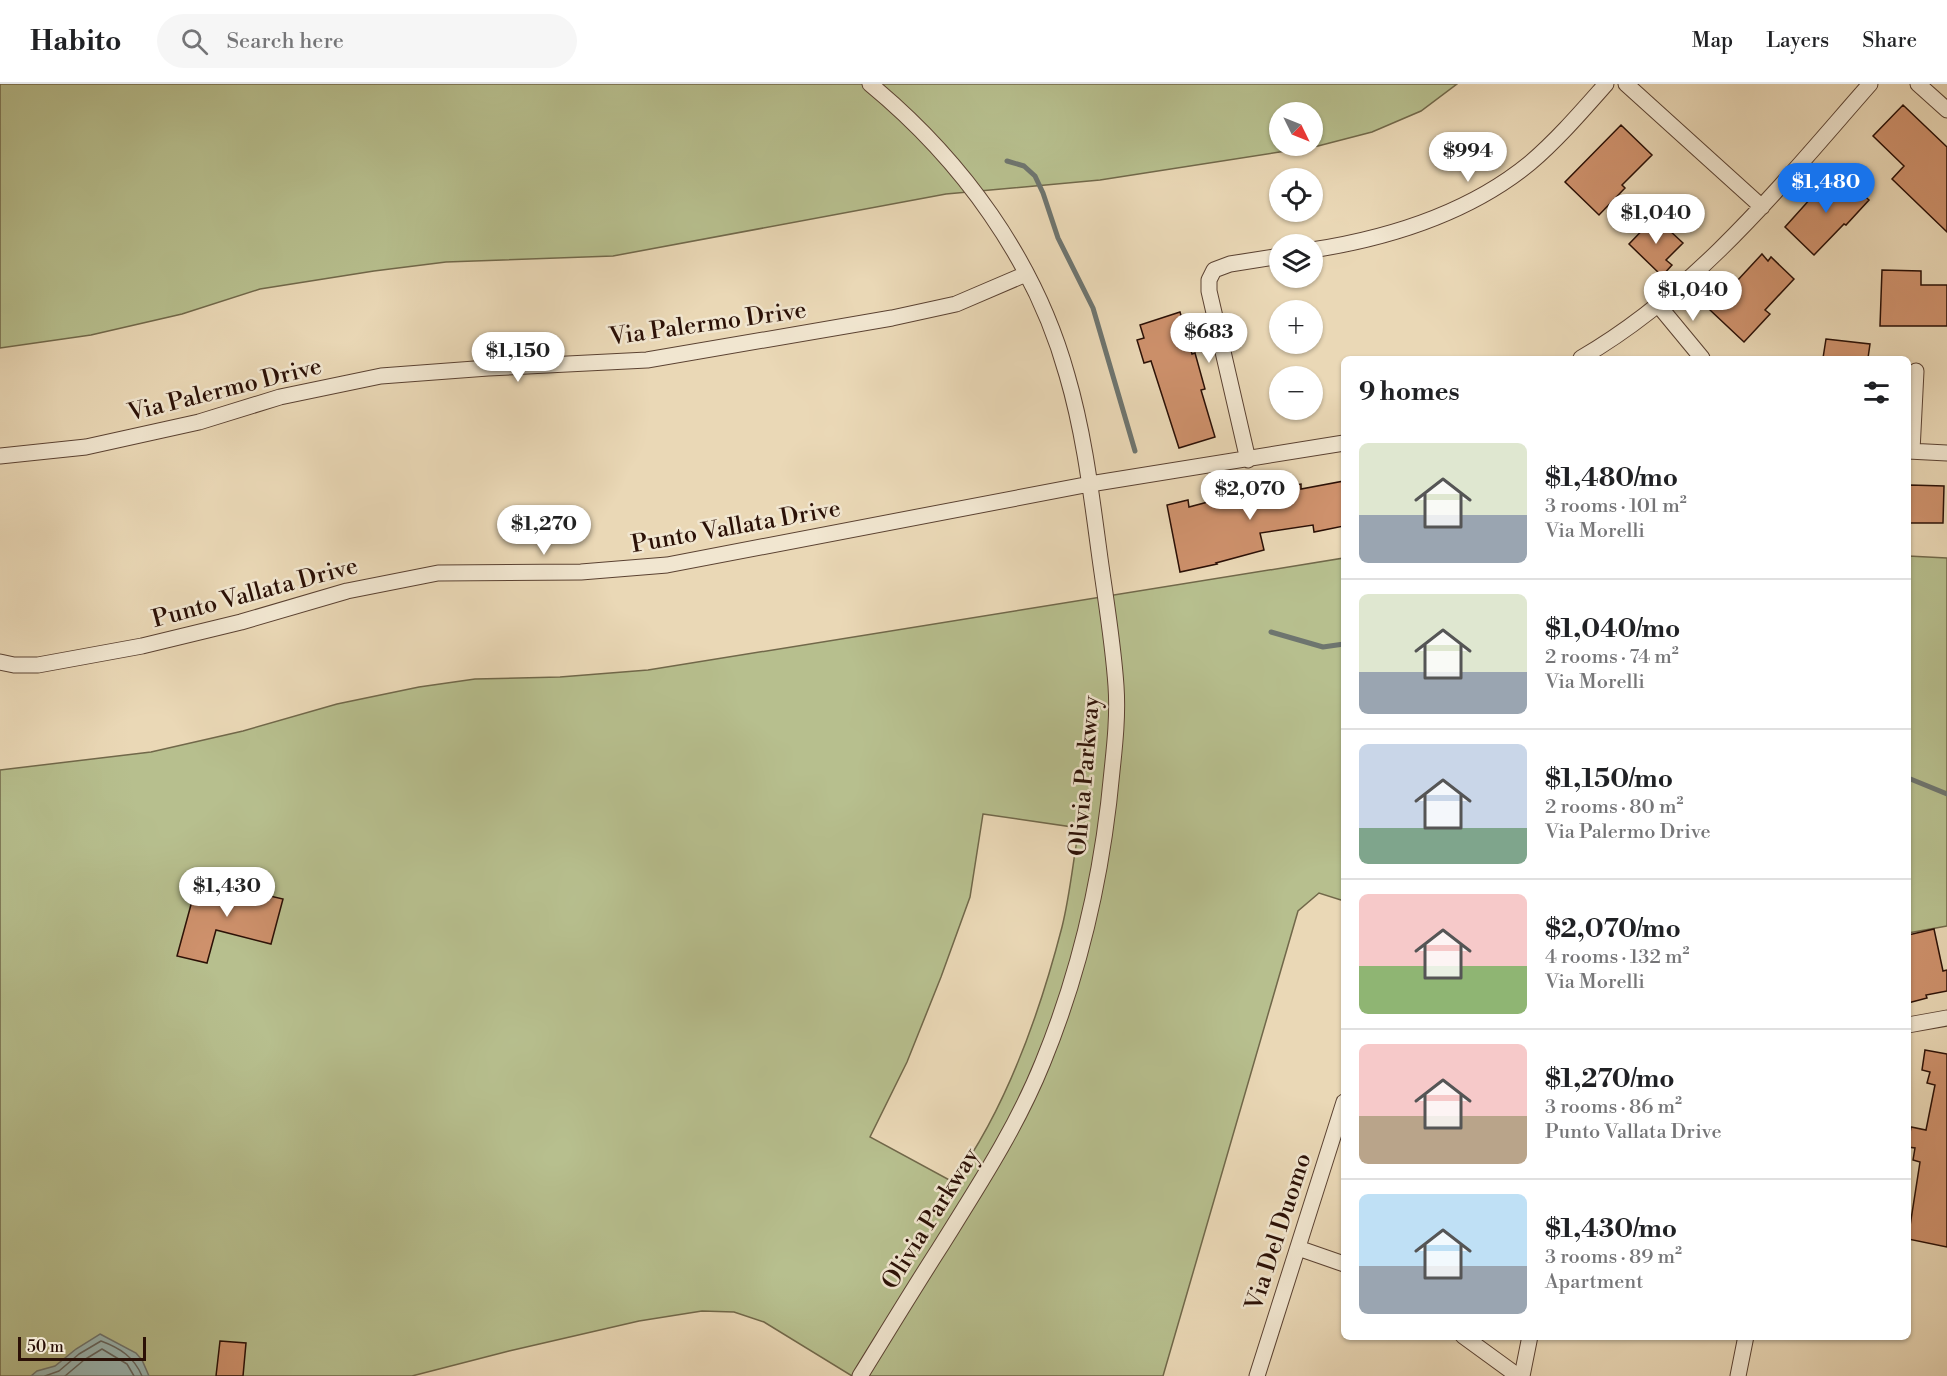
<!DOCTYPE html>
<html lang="en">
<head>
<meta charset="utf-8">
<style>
  body { margin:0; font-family:"Libre Bodoni",serif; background:#f6f6f6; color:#202124; height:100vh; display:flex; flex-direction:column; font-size:22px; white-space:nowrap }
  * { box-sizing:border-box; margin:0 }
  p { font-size:20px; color:#757577 }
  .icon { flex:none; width:33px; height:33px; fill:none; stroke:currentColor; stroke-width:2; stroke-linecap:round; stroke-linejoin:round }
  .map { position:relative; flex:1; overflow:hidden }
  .drawer { position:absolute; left:1341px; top:272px; width:570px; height:984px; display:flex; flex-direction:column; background:#fff; border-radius:9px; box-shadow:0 2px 4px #0004 }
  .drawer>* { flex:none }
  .needle { width:39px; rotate:133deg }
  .fabs { position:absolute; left:1269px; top:18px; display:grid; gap:12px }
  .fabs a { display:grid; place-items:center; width:54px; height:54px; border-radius:50%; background:#fff; box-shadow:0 2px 4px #0004; font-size:30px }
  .scale { position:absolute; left:18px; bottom:15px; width:128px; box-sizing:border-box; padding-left:6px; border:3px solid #2b1006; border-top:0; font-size:16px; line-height:21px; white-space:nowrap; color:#2b1006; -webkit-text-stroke:4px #f1e6d0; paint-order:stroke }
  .price { position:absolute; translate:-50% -51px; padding:0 14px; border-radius:21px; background:#fff; color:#222; font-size:20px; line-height:39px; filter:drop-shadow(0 2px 3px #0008) }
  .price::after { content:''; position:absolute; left:50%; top:36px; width:18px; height:14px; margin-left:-9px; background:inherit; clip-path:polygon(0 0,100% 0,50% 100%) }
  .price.on { background:#1a73e8; color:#fff }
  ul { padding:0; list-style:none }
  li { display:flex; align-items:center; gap:18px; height:150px; padding:0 18px }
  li+li { border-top:2px solid #e0e0e0 }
  li span { display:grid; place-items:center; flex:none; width:168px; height:120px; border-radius:9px; color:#555 }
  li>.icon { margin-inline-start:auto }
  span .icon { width:72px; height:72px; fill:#fffc; stroke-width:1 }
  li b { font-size:26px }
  h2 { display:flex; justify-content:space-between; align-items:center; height:72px; padding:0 18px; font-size:26px }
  header { display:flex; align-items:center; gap:36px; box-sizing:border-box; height:84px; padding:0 30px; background:#fff; border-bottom:2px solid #e0e0e0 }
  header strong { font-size:28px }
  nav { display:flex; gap:33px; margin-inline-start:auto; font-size:21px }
  .search { width:420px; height:54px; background:#f6f6f6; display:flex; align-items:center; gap:15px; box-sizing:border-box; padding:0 21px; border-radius:33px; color:#757577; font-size:22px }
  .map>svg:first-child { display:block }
  .green { fill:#b7bf8e; stroke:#71684a; stroke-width:1.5; fill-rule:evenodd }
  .water { fill:#9ab8b5; stroke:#6e756f; stroke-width:1.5 }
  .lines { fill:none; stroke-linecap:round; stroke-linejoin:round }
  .shore { stroke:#62645e; stroke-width:1.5 }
  .stream { stroke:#6e756f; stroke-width:5 }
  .building { fill:#ce916c; stroke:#2b1006; stroke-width:1.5 }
  .street-casing { stroke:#5b4232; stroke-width:17 }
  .street { stroke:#f1e6d0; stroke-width:15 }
  .labels { text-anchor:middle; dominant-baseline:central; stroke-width:5; stroke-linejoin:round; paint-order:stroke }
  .street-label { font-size:24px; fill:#2b1006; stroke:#f1e6d0 }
</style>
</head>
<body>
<header>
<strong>Habito</strong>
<div class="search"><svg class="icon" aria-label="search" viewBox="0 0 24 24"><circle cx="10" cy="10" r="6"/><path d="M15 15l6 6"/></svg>Search here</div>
<nav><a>Map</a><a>Layers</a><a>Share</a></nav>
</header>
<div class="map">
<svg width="1947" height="1292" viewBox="0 0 1947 1292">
  <rect width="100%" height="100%" fill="#ead8b6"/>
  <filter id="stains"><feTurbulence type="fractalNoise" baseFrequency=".00333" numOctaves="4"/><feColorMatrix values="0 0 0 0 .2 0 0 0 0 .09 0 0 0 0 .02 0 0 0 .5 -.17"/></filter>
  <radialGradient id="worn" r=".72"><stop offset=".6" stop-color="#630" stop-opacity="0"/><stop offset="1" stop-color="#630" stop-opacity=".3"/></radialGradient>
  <path class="green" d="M0 0H1457L1421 27 1372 48 1318 62 1100 96 946 110 613 172 446 178 374 187 260 205 182 230 91 251 0 264ZM1280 28H1312V62H1280Z
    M1908 472 1947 474V842L1908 849Z
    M1344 474V817L1319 809 1298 827 1163 1292H852L764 1238 734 1228 702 1227 639 1237 509 1267 412 1292H0V686L151 668 243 647 337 620 419 603 475 595 560 593 648 586ZM983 730 1079 744C1073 777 1070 811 1062 843 1040 928 1005 1027 953 1098L870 1053 907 978 941 893 970 813Z"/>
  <path class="water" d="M100 1250 136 1269 142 1276 149 1292H31L37 1287 55 1282 76 1265Z"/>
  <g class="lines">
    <path class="shore" d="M45 1292 59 1287 79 1270 101 1257C120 1264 134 1273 142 1292
      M65 1292 84 1276 102 1265 127 1280 134 1292"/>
    <path class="stream" d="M1007 77 1024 82 1035 92 1043 109 1058 154 1093 224 1135 367
      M1271 548 1323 563 1344 560
      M1908 694 1947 710"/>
  </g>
  <path class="building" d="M1903 21 1947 63V148L1892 95 1904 82 1873 52Z
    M1621 41 1652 71 1622 101 1625 104 1599 131 1565 98Z
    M1843 93 1869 116 1846 141 1844 140 1814 171 1785 143 1829 94 1836 101Z
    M1655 133 1683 159 1666 176 1672 181 1662 192 1629 160Z
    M1762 170 1768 177 1771 173 1794 195 1765 226 1770 230 1744 258 1710 226Z
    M1882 186 1921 187V201H1947V242H1880Z
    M1180 228 1192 270 1195 269 1205 305 1201 306 1215 353 1179 364 1151 277 1144 279 1137 256 1144 254 1140 241Z
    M1826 255 1870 260 1868 274H1823Z
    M1344 397V442L1314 448 1313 441 1260 449 1264 466 1216 479 1217 480 1180 488 1167 421 1188 416 1189 423 1249 407 1301 400V405Z
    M1910 401 1944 402 1943 439H1909Z
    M198 795 283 815 271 860 216 846 207 879 177 872Z
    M1934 845 1943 887 1947 886V907L1926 911 1927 914 1908 919V851Z
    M1925 966 1947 970V1163L1908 1155 1920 1078 1913 1076 1915 1064 1908 1063V1060L1911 1043 1926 1046 1935 1001 1927 999 1930 988 1922 986Z
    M220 1257 246 1259 243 1292H216Z"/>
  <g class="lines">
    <g class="street-casing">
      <path id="street" d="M1626 0 1762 123
        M1918 0 1947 26
        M1312 166C1389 154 1469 129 1530 79 1558 55 1582 27 1606 0
        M1659 222 1702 274
        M1581 274C1697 207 1783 99 1870 0
        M1908 367 1947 369
        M1912 367 1916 287
        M0 372 86 363 199 338 280 313 381 292 488 284 647 276 892 234 956 220 1026 190
        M1248 376 1209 207V196L1214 186 1230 180 1280 172
        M0 578 14 581H38L142 562 241 538 347 507 438 489 581 488 667 481 1090 400 1344 359
        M1908 941 1947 934
        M1298 1164 1344 1180
        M1463 1252 1518 1292
        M860 1292C886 1250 912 1207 939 1165 977 1104 1016 1045 1043 978 1081 885 1103 787 1112 687 1115 659 1118 630 1116 602 1113 557 1105 512 1099 467 1091 408 1084 349 1067 291 1035 176 962 76 870 0
        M1257 1292 1344 1018
        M1522 1292 1530 1252
        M1738 1292 1746 1252"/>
    </g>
    <use href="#street" class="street"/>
  </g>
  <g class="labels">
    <g class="street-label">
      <text transform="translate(708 240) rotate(-8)">Via Palermo Drive</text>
      <text transform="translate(225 306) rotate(-14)">Via Palermo Drive</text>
      <text transform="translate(736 443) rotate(-10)">Punto Vallata Drive</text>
      <text transform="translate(255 509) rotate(-15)">Punto Vallata Drive</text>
      <text transform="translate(1085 692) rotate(-85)">Olivia Parkway</text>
      <text transform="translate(931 1135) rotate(-58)">Olivia Parkway</text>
      <text transform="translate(1279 1148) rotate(-72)">Via Del Duomo</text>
    </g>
  </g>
  <rect width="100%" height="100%" filter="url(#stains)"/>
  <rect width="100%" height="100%" fill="url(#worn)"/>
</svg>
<div class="fabs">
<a><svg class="needle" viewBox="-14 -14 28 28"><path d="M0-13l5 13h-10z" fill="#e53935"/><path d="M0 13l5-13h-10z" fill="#757577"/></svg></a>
<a><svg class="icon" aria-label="locate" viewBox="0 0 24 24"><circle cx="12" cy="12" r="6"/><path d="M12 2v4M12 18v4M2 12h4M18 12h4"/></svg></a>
<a><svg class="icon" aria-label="layers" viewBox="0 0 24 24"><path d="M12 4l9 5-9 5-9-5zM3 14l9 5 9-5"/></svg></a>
<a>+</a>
<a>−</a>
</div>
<div class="scale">50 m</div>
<b class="price" style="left:1468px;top:99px">$994</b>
<b class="price on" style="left:1826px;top:130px">$1,480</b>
<b class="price" style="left:1656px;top:161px">$1,040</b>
<b class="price" style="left:1693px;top:238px">$1,040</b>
<b class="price" style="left:1209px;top:280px">$683</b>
<b class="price" style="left:518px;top:299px">$1,150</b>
<b class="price" style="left:1250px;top:437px">$2,070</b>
<b class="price" style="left:544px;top:472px">$1,270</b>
<b class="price" style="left:227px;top:834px">$1,430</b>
<section class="drawer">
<h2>9 homes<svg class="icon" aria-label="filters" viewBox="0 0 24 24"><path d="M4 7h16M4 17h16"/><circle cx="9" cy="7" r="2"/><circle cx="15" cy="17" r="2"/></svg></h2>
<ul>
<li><span style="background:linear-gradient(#dfe7d0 60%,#9aa5b1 0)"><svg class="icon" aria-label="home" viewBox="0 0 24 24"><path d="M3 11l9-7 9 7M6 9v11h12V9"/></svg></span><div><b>$1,480/mo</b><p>3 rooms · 101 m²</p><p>Via Morelli</p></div></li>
<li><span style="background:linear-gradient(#dfe7d0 65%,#9aa5b1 0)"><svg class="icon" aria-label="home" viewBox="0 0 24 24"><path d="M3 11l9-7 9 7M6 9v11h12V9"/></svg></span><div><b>$1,040/mo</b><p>2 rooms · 74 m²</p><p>Via Morelli</p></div></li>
<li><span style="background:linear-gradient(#c9d6e8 70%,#7fa58c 0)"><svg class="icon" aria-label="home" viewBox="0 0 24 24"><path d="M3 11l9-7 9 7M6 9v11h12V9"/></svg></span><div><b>$1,150/mo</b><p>2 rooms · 80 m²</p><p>Via Palermo Drive</p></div></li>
<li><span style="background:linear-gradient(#f6c9c9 60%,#8fb573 0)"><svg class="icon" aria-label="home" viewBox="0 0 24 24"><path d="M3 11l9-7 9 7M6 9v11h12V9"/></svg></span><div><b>$2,070/mo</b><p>4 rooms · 132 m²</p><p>Via Morelli</p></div></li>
<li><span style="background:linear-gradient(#f6c9c9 60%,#b9a48a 0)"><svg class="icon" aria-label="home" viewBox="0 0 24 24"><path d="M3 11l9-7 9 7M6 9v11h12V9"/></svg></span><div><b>$1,270/mo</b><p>3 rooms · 86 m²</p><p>Punto Vallata Drive</p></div></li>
<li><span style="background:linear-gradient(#bfe0f5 60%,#9aa5b1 0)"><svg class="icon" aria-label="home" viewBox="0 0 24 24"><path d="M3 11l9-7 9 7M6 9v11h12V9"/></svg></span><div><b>$1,430/mo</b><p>3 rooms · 89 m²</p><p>Apartment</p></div></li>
</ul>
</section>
</div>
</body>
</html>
